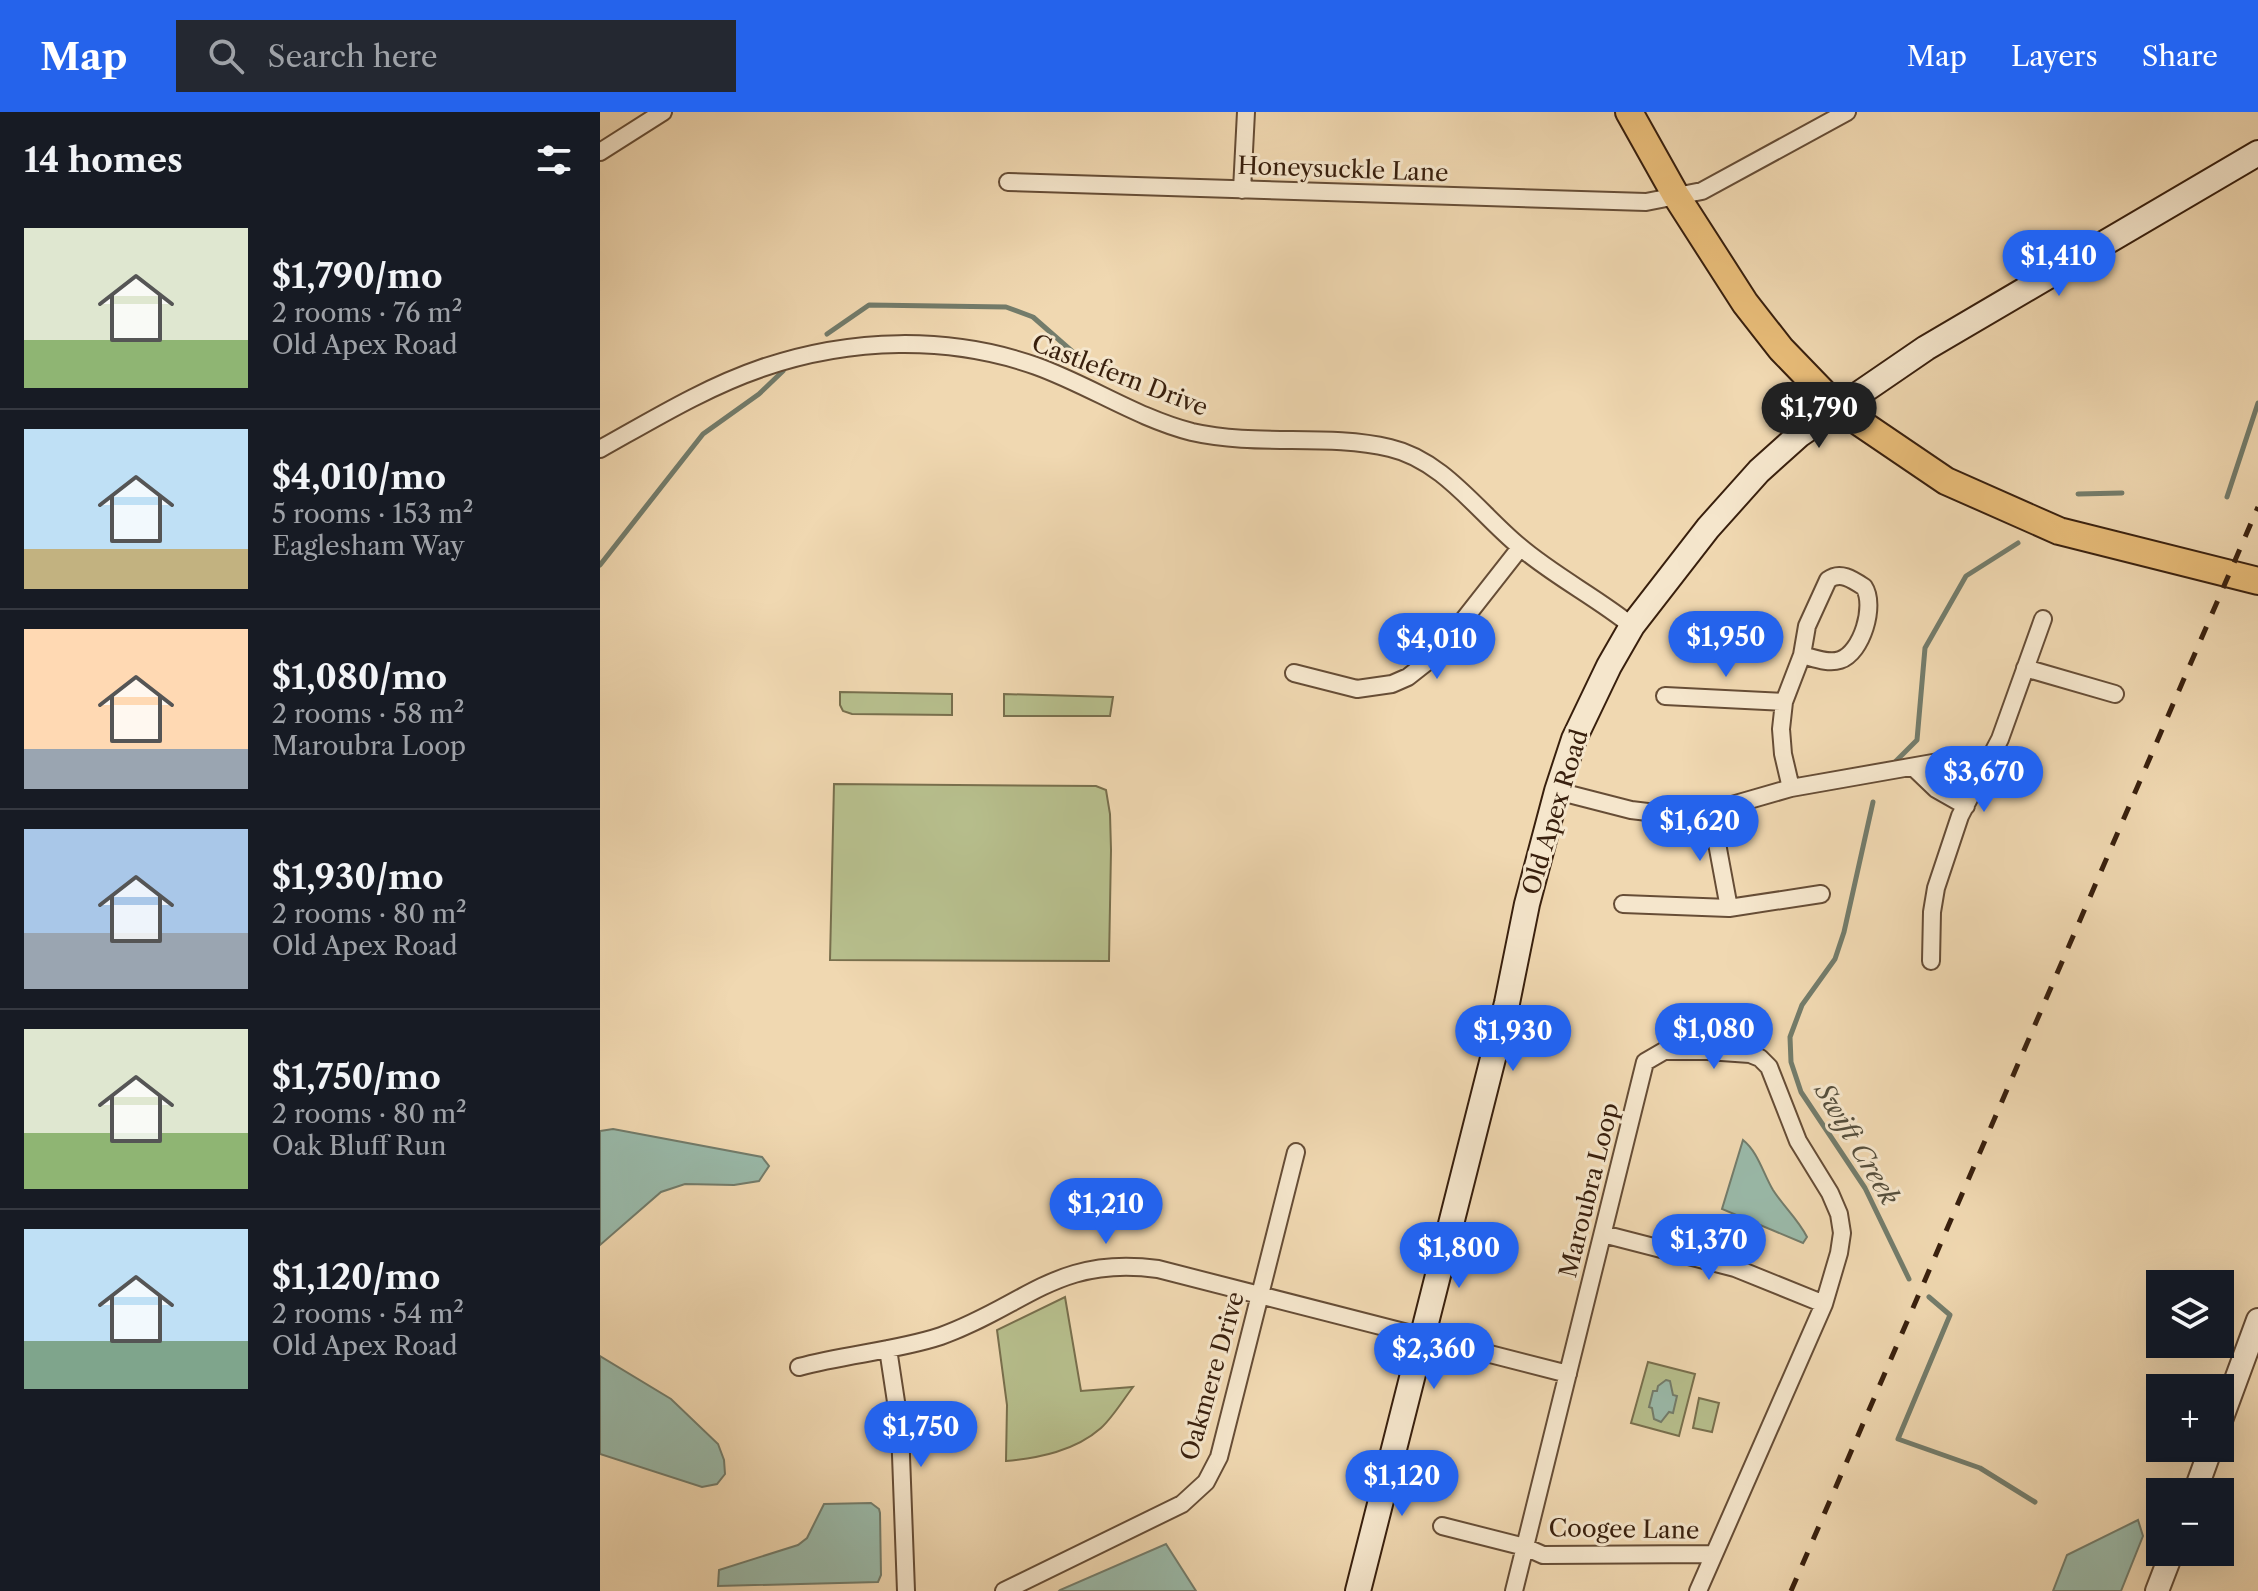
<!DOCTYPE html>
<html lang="en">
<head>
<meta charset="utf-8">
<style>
  body { margin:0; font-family:"Libre Caslon Text",serif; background:#242831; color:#f1f3f6; height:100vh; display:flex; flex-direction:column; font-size:30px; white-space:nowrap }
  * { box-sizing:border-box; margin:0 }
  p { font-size:26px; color:#9ea1a6 }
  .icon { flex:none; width:44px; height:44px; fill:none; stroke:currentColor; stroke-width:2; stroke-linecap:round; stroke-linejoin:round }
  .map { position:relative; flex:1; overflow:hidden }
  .details { display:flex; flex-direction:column; background:#171b24; width:600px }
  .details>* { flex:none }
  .tools { position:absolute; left:1546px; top:1158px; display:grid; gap:16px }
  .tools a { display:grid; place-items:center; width:88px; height:88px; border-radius:0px; background:#171b24; box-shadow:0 8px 32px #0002; font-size:40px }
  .price { position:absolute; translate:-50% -68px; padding:0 18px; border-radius:28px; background:#2563eb; color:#fff; font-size:26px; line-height:52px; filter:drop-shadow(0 2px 4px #0008) }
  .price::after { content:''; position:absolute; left:50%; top:48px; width:24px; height:18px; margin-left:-12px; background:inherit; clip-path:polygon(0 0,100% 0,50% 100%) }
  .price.current { background:#222; color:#fff }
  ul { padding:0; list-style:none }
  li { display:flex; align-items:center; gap:24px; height:200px; padding:0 24px }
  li+li { border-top:2px solid #363941 }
  li span { display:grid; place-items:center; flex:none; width:224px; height:160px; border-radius:0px; color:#555 }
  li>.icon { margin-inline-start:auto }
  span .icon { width:96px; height:96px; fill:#fffc; stroke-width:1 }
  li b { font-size:34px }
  h2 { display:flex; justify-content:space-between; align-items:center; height:96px; padding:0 24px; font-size:34px }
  header { display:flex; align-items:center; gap:48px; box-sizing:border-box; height:112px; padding:0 40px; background:#2563eb; color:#fff }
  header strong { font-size:38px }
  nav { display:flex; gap:44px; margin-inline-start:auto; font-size:28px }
  .search { width:560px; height:72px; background:#242831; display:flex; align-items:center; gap:20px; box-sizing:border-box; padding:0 28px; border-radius:0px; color:#9ea1a6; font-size:30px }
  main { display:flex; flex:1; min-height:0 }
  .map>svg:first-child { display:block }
  .green { fill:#b7bf8d; stroke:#786f4d; stroke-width:2 }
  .water { fill:#9abaaa; stroke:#737c6b; stroke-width:2 }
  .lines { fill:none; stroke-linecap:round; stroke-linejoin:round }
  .stream { stroke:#737c6b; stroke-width:5 }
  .minor-casing { stroke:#664d36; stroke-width:20 }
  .tertiary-casing { stroke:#664d36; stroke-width:26 }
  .secondary-casing { stroke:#381f0d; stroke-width:28 }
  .primary-casing { stroke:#381f0d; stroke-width:30 }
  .minor { stroke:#f5e6cc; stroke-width:16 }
  .tertiary { stroke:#f5e6cc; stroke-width:22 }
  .secondary { stroke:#f5e6cc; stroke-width:24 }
  .primary { stroke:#e8bc78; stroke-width:26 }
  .rail { stroke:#381f0d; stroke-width:5; stroke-dasharray:14 14; stroke-linecap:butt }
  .labels { text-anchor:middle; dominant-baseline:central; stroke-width:6; stroke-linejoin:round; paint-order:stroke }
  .street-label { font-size:24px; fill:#381f0d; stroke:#f5e6cc }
  .water-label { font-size:26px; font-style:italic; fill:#554e3c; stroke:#f5e6cc }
</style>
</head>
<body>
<header>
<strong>Map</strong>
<div class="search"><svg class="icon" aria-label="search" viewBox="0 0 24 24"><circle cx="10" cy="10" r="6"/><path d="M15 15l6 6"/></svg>Search here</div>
<nav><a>Map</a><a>Layers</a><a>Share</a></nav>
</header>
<main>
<section class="details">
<h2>14 homes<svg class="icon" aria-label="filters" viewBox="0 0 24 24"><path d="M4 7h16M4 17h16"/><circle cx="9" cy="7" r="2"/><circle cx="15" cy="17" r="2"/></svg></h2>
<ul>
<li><span style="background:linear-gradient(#dfe7d0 70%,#8fb573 0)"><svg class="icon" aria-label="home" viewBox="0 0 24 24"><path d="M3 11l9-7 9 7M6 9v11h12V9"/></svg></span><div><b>$1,790/mo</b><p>2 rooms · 76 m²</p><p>Old Apex Road</p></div></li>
<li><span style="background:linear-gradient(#bfe0f5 75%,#c2b280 0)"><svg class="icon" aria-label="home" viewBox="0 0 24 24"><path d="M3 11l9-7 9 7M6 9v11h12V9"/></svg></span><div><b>$4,010/mo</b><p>5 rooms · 153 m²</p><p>Eaglesham Way</p></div></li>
<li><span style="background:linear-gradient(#ffd9b3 75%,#9aa5b1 0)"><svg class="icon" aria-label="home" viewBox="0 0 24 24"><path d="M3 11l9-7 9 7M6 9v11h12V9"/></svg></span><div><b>$1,080/mo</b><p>2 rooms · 58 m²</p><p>Maroubra Loop</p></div></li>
<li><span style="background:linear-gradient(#a9c7e8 65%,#9aa5b1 0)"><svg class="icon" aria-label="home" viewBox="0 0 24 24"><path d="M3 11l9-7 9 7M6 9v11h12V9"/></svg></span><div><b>$1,930/mo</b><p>2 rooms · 80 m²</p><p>Old Apex Road</p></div></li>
<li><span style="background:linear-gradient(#dfe7d0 65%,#8fb573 0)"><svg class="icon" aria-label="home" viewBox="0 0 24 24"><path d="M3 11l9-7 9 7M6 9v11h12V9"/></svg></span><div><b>$1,750/mo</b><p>2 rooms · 80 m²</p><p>Oak Bluff Run</p></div></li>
<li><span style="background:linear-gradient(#bfe0f5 70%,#7fa58c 0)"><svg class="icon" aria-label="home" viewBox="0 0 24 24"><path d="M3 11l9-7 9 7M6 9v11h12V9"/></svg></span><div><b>$1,120/mo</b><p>2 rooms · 54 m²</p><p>Old Apex Road</p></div></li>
</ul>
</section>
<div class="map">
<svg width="1658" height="1479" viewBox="0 0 1658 1479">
  <rect width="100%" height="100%" fill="#f0d8b1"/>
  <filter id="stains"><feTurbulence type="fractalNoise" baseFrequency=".0025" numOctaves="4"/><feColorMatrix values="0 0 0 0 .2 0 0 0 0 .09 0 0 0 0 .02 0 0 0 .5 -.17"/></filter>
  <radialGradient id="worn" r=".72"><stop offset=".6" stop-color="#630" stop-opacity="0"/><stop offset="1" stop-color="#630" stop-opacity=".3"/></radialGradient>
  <path class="green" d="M240 580 352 582V603L252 602 243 599 240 593Z
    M404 582 513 585 510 604H404Z
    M234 672 496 674 506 678 510 702 511 738 509 849 230 848Z
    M465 1185 481 1279 533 1275C523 1288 513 1305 501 1316 475 1339 439 1346 406 1349L407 1293 397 1218Z
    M1048 1250 1095 1262 1079 1324 1031 1311Z
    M1099 1286 1119 1291 1112 1320 1093 1316Z"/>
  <path class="water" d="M13 1017 162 1045 169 1054 159 1069 134 1073 85 1072 61 1080 0 1133V1019Z
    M1143 1028C1158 1040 1163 1061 1173 1078 1183 1094 1198 1107 1207 1125L1203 1131 1122 1097Z
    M0 1244 71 1287 118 1332 124 1348 125 1362 117 1372 102 1375 0 1342Z
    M1066 1268 1070 1269 1073 1283 1077 1284 1073 1301 1069 1300 1061 1310 1054 1307 1052 1296 1049 1295 1053 1279H1057L1058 1274Z
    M271 1391 279 1397 280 1401 281 1463 278 1470 118 1474 119 1458 198 1433 207 1426 224 1392Z
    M1538 1408 1543 1424 1521 1479H1453L1467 1443Z
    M566 1432 596 1479H459L460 1478Z"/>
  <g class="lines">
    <path class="stream" d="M227 222 269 193 406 195 433 205 482 248
      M1478 382 1522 381
      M1627 385 1658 291
      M0 453 103 322 159 282 183 259
      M1296 649 1317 628 1325 536 1366 464 1418 431
      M1273 690 1244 820 1235 847 1202 893 1190 925 1191 950 1201 980 1265 1076 1309 1167
      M1329 1185 1350 1203 1298 1327 1380 1356 1435 1390"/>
    <g class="minor-casing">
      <path id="minor" d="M0 40 63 0
        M408 70 1046 90 1102 79 1247 0
        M642 78 646 0
        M0 337C52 308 106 275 162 256 250 226 348 223 436 254 489 273 537 306 592 320 657 335 727 321 790 336 843 348 879 401 919 434 954 464 996 485 1032 514
        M1425 556 1515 582
        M694 561 757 577 792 572 808 565 836 543 920 436
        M1065 584 1184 590
        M1313 655 1336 677 1366 694
        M1191 676 1183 642 1181 617 1184 590 1202 543 1207 514 1228 468C1240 459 1252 467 1264 475 1276 493 1262 541 1240 548 1228 552 1214 546 1202 543
        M957 679 1031 698 1056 701 1111 699 1191 676 1361 646 1385 657
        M1111 699 1129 796
        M1023 792 1129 796 1221 782
        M1331 849 1332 800 1336 776 1360 704 1400 627 1443 507
        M1003 1122 1135 1156 1224 1192
        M288 1237 300 1316 306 1479
        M199 1255C246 1242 296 1239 341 1224 425 1194 458 1143 558 1157L968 1262
        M842 1414 925 1435 943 1443 1113 1442
        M404 1479 582 1392 606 1370 619 1345 696 1040
        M914 1479 1045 950 1064 939H1107L1150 942 1160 946 1169 955 1198 1029 1230 1081 1239 1102 1242 1121 1239 1141 1224 1192 1098 1479"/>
    </g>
    <g class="tertiary-casing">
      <path id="tertiary" d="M1620 1311 1658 1208
        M1595 1380 1611 1336
        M1557 1479 1572 1440"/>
    </g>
    <g class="secondary-casing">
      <path id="secondary" d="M758 1479 907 891 927 792 957 679 974 627 1009 554 1032 514 1108 416 1159 359 1199 323 1326 236 1658 41"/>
    </g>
    <g class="primary-casing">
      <path id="primary" d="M1029 0 1075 82 1145 191 1181 237 1237 295 1346 369 1459 419 1658 469"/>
    </g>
    <use href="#minor" class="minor"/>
    <use href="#tertiary" class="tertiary"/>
    <use href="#secondary" class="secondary"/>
    <use href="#primary" class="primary"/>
    <path class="rail" d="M1191 1479 1658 395"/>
  </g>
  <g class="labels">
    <g class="street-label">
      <text transform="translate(743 57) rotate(2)">Honeysuckle Lane</text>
      <text transform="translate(520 263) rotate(21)">Castlefern Drive</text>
      <text transform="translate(955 700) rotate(-73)">Old Apex Road</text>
      <text transform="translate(989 1078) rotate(-76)">Maroubra Loop</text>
      <text transform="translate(612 1264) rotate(-74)">Oakmere Drive</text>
      <text transform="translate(1024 1417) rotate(1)">Coogee Lane</text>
    </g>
    <g class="water-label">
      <text transform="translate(1257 1032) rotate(59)">Swift Creek</text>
    </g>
  </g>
  <rect width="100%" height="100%" filter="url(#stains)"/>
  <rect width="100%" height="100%" fill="url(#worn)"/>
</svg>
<div class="tools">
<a><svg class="icon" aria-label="layers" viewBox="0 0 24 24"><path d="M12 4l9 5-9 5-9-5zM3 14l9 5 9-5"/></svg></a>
<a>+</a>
<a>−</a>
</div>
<b class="price" style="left:1459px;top:186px">$1,410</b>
<b class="price current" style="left:1219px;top:338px">$1,790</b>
<b class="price" style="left:1126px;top:567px">$1,950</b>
<b class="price" style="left:837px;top:569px">$4,010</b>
<b class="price" style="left:1384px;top:702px">$3,670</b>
<b class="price" style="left:1100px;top:751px">$1,620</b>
<b class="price" style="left:1114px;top:959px">$1,080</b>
<b class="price" style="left:913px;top:961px">$1,930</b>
<b class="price" style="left:506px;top:1134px">$1,210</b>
<b class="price" style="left:1109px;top:1170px">$1,370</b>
<b class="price" style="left:859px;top:1178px">$1,800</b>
<b class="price" style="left:834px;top:1279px">$2,360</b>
<b class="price" style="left:321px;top:1357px">$1,750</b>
<b class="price" style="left:802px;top:1406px">$1,120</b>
</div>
</main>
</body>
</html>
